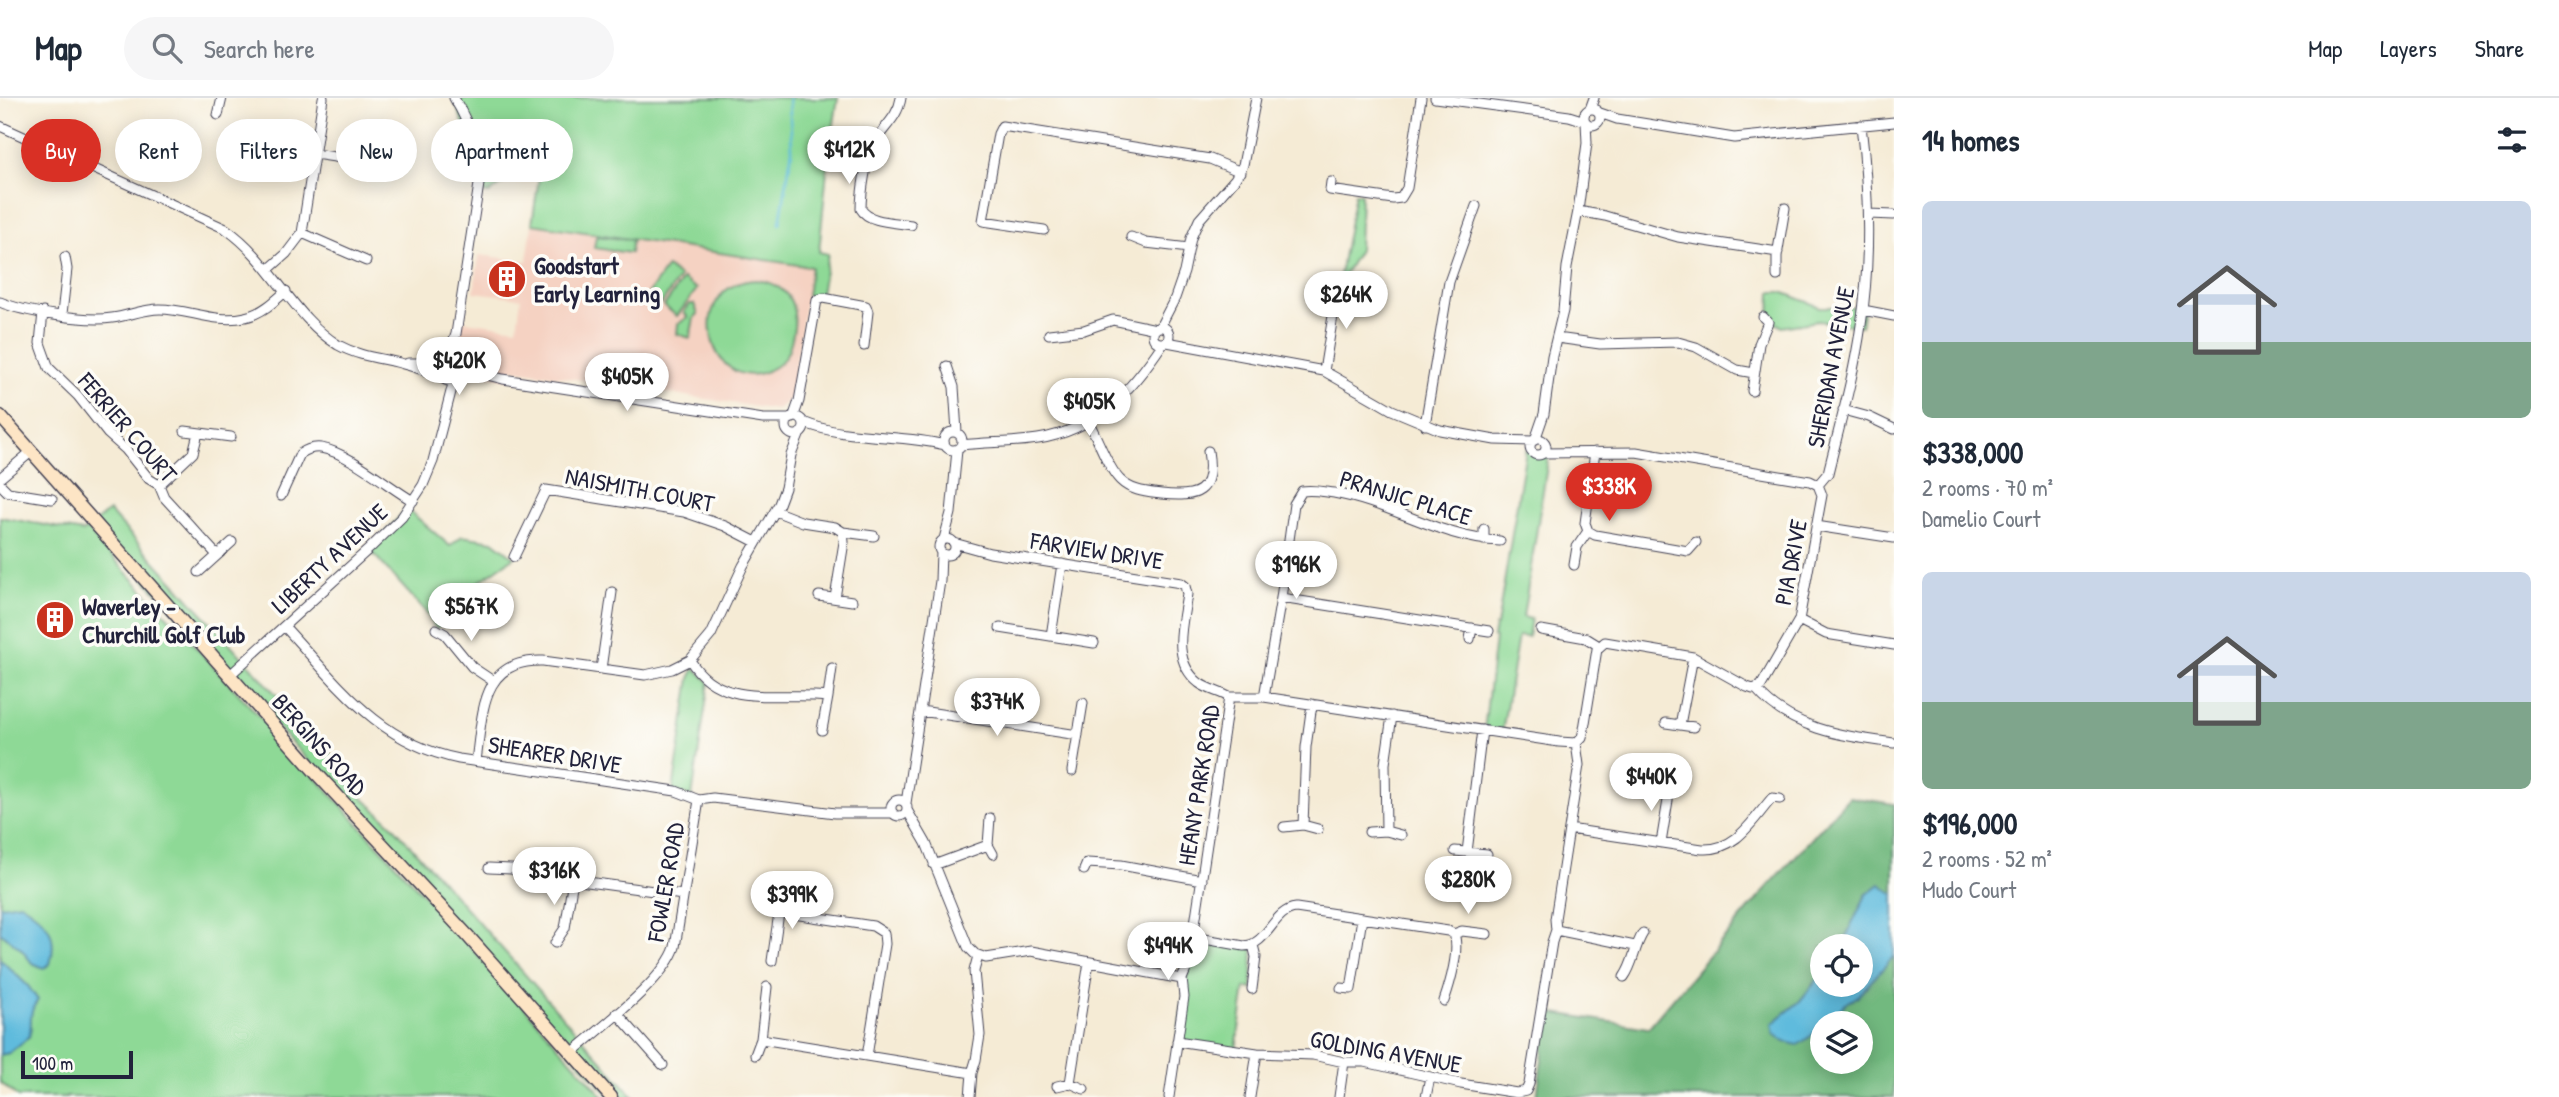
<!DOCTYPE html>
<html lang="en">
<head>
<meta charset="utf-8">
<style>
  body { margin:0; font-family:"Patrick Hand",sans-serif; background:#f6f6f7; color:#1f2937; height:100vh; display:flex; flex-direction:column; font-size:26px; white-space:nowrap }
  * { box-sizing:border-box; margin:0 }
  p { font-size:23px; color:#747a83 }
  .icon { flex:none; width:38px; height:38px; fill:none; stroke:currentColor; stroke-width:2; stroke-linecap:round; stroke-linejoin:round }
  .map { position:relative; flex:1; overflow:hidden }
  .details { display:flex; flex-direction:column; background:#fff; width:665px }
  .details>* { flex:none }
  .top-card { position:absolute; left:21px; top:21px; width:665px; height:63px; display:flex; gap:14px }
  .controls { position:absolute; left:1810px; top:836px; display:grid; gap:14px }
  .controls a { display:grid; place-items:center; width:63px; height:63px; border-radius:50%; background:#fff; box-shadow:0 4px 18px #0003; font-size:35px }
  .scale { position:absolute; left:21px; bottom:18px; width:112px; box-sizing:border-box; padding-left:7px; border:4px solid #22223b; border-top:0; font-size:19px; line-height:24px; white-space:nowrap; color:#22223b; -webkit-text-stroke:5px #fdfcf7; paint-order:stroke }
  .price { position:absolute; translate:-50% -60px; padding:0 16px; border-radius:24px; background:#fff; color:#222; font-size:23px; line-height:46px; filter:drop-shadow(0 2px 4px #0008) }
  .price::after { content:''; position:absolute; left:50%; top:42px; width:21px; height:16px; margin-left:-10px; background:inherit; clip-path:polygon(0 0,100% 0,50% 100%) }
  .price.active { background:#d93025; color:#fff }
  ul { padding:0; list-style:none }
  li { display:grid; align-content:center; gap:14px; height:371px; padding:0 28px }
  li span { display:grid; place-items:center; height:217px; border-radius:10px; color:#555 }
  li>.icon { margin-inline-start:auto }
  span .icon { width:126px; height:126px; fill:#fffc; stroke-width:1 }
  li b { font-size:30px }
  h2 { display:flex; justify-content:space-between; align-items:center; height:84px; padding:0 28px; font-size:30px }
  .chip { padding:0 24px; border-radius:32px; background:#fff; box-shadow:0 4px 18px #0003; font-size:24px; line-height:63px }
  .chip.active { background:#d93025; color:#fff }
  header { display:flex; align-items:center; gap:42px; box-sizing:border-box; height:98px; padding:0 35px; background:#fff; border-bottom:2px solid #e0e1e3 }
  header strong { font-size:33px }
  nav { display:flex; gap:38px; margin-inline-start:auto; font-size:24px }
  .search { width:490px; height:63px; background:#f6f6f7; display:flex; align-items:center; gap:18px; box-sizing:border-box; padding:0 24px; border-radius:38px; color:#747a83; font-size:26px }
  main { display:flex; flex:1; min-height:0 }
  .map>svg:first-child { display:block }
  .built { fill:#f5d2c2 }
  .green { fill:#8ed996; stroke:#587e68; stroke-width:2 }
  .forest { fill:#72b97f; stroke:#4a6e5d; stroke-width:2; fill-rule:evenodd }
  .water { fill:#5fbbdd; stroke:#406e8c; stroke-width:2 }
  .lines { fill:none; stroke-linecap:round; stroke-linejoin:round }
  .stream { stroke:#5fbbdd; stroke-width:2.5 }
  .street-casing { stroke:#424052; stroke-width:11 }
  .secondary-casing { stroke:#424052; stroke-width:15 }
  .street { stroke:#fff; stroke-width:9 }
  .secondary { stroke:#fde5c5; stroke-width:12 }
  .labels { text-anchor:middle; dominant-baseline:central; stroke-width:7; stroke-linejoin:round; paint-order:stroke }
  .poi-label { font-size:24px; font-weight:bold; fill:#22223b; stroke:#fdfcf7; text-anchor:start }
  .street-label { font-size:24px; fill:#22223b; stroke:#fdfcf7 }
</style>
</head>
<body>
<header>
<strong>Map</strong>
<div class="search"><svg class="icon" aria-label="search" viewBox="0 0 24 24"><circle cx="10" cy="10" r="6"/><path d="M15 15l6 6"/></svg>Search here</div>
<nav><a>Map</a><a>Layers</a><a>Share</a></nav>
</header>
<main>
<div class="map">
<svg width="1894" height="999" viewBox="0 0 1894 999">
  <rect width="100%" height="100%" fill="#fdfcf7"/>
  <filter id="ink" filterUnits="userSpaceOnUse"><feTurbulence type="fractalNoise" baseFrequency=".0143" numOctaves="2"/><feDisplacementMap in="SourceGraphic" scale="14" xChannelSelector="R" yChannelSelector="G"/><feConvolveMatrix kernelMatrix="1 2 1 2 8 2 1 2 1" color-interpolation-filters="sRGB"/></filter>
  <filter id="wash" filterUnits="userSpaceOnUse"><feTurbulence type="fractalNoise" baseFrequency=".00686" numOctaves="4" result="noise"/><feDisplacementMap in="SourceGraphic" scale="28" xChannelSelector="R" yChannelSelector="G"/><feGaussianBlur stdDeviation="1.57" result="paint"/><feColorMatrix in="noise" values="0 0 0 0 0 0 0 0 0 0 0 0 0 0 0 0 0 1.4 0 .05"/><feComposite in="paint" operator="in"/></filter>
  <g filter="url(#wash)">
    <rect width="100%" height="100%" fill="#f5ebd5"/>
    <path class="built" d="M532 126 811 169 791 300 777 312 511 271 509 282 459 270 457 266 456 236 458 222 517 230 521 200 474 194 479 157 527 163Z"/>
    <path class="green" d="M454 0H838L827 71 819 154 828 156 820 200 807 198 811 169 532 126 540 73 522 71 489 96 478 94 479 71Z
      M1355 95 1361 96 1359 152 1338 187Z
      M596 138 632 142 630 155 594 150Z
      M667 169 680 179 661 206 648 196Z
      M683 181 697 191 677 218 664 208Z
      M757 182C797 188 800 218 789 251 785 262 777 269 767 273 708 298 681 185 757 182Z
      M1771 194H1782L1820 209H1864L1861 228 1818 223 1782 229 1778 226 1770 224Z
      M690 206H694L698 216 694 220 690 240 677 236 678 226 688 219 684 214Z
      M1526 351 1536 357 1549 355 1523 519 1531 521 1528 539 1518 538 1502 635 1484 633 1495 540 1493 539 1495 528H1497Z
      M407 411 450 448 462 438 493 443 514 459 473 488 450 520 436 531 425 513 369 451Z
      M109 413 345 672 350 688 393 728 634 999H611L94 425Z
      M0 419 83 434 87 431 434 808 604 999H18L0 984Z
      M695 570 709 584 692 699 673 693 690 580Z
      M1193 839 1253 847 1252 891 1245 890 1236 952 1177 943Z"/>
    <path class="forest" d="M1849 699 1894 706V999H1537L1548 914 1648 930 1766 791ZM1822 849H1860V887H1822ZM1822 926H1860V964H1822Z"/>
    <path class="water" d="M1880 786 1894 796V858L1858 898 1844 907 1811 938 1798 947 1785 944 1774 936 1772 926 1799 904 1822 876V887H1860V849H1841L1866 797Z
      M20 805C46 821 59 835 50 866L44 870 32 865 21 851 0 834V808Z
      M0 861 28 888 38 902C26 918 34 924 29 939L9 955 0 957Z"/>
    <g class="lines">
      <path class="stream" d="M780 125 792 52 789 0"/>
    </g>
  </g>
  <g filter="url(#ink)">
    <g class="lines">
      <g class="street-casing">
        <path id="street" d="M901 0C898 20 882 30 873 47 866 61 861 95 861 111 869 125 896 124 911 127
          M1435 0 1569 18 1585 23
          M1590 11 1594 0
          M1584 19a8 8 0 1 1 16 0a8 8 0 1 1-16 0Z
          M1600 15 1617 21 1734 40 1894 24
          M218 17 222 0
          M0 28 226 131C271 162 293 219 338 247 358 258 379 260 400 265 414 269 428 274 442 278
          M315 56 381 66
          M1331 84 1330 92 1393 101 1401 100 1407 90 1421 0
          M1578 113 1605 118 1678 139 1778 154
          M1868 116 1894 117
          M1044 132 983 123 998 36 1002 28 1210 61 1241 74
          M302 135 366 163
          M1131 139 1146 145 1189 150
          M269 171 286 156 302 135 323 0
          M1777 178V158L1785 110
          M0 204C23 214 87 224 112 220 128 218 143 211 160 211 188 211 217 226 245 219 261 216 274 204 286 193
          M1863 212 1894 218
          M43 214 40 245 49 270 78 298 108 336 126 352 149 381 159 387 164 399 217 457
          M62 216 67 171 65 159
          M1153 237a8 8 0 1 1 16 0a8 8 0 1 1-16 0Z
          M1160 229 1175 200 1184 174 1191 140 1199 122 1235 81 1243 67 1256 0
          M1049 236 1084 232 1113 222 1156 231
          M1557 240 1600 246 1678 244 1696 249 1737 272 1754 275
          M1167 244 1324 273 1392 312 1440 332 1495 342 1533 343
          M440 273a10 10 0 1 1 20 0a10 10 0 1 1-20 0Z
          M446 264 456 236 479 86C479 54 471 28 454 0
          M408 265H445
          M947 268 954 289 957 334
          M459 270 503 281 763 321H790
          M1324 273 1338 187
          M1752 293 1759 246 1768 224 1763 219
          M1843 312 1869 319 1894 331
          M786 328a9 9 0 1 1 18 0a9 9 0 1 1-18 0Z
          M793 320 799 303 817 202 823 200 866 208 868 214 864 248
          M1088 323C1098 340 1107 369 1120 382 1131 393 1146 394 1161 396 1197 400 1215 395 1208 353
          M803 324C849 343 899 335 945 347
          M1425 327 1449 184 1476 108
          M185 333 231 339
          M944 343a9 9 0 1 1 18 0a9 9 0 1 1-18 0Z
          M1530 349a8 8 0 1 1 16 0a8 8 0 1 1-16 0Z
          M1535 342 1544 316 1552 258 1563 213 1567 169 1578 113 1587 45 1586 24
          M962 347C987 344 1013 345 1038 341 1096 332 1132 292 1163 245
          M1595 354 1585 425 1588 433 1595 437 1688 453 1696 444
          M1544 355 1636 354 1810 383 1818 387 1822 397 1799 522 1761 588 1753 591 1747 589 1693 559 1605 544 1597 551 1584 631 1582 639 1576 645
          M0 380 32 353
          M0 386 8 394 52 401
          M159 387 193 355 198 335
          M1818 387 1828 375C1840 326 1854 277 1861 227 1871 161 1869 94 1861 27
          M281 398 300 356C307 351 313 349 321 350 347 354 389 389 413 403
          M775 413 803 424 835 429 843 434 874 438
          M1816 428 1894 440
          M1484 431V442
          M939 449a8 8 0 1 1 16 0a8 8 0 1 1-16 0Z
          M944 441 951 415 957 352
          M954 445 990 455 1181 485 1185 488 1187 496C1183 526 1170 562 1199 585 1207 591 1220 594 1229 599
          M514 459 546 392 684 414 725 428 756 444
          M1574 467 1577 449 1588 433
          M199 474 232 444
          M819 498 852 503
          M835 500 844 444 843 434
          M1281 500 1489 533
          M1799 522 1826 536 1894 547
          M284 528C337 585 378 645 459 661L676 693 699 702 713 700 835 715H893
          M1000 530 1094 545
          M436 531 445 536 472 569 493 583
          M1541 532 1586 540 1599 548
          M1051 538 1062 466
          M1470 541 1472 530
          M690 562C720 612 779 593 828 599L832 570
          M601 571 612 494
          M230 577 369 451 402 419 423 387 433 363 454 282
          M1756 591C1791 632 1844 638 1894 645
          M1229 599H1264L1559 644 1576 645
          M1264 599 1281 500 1294 406 1302 393C1313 391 1324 394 1334 395 1392 405 1442 441 1500 443
          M921 613 1078 637
          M1666 625 1694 629
          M1680 627 1693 559
          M822 632 828 599
          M476 663C483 615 480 561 543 563L645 577 672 571 690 562 711 537 743 468 779 406 785 390 791 357 800 335
          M1072 673 1083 605
          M891 710a8 8 0 1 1 16 0a8 8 0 1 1-16 0Z
          M906 705 940 483 941 454
          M907 712 926 745 968 849 975 856 986 860 1031 853 1182 881
          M990 720 988 747 993 756
          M1303 727 1306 649 1312 606
          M1284 729 1303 727 1318 731
          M1569 731 1702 751C1736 753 1752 723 1772 700L1780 701
          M1386 733 1385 666 1392 618
          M1369 734 1386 733 1401 737
          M1661 745 1670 690
          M1455 753 1487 756
          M1467 754 1482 632
          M934 767 988 747
          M489 770 511 771 573 782 683 797
          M1084 772 1087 765 1121 767 1202 782
          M780 814 873 828 884 835 885 846 867 958
          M1556 832 1635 848
          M1454 836 1462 833 1487 836
          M1193 839 1244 848C1268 847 1273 812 1296 810L1448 833 1454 836C1460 852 1450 886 1444 903
          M555 845 565 830 573 782
          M772 863 781 801
          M1624 879C1634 865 1634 849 1643 835
          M1341 890 1351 891 1362 820
          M1252 891 1256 859 1253 847
          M617 915 663 967
          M761 941 972 975
          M1177 943 1257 955 1313 957 1344 964H1365L1461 986 1517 995 1526 993 1529 986 1552 844 1556 832 1555 821 1579 667 1576 645
          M572 955C600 930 665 882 675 849L699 702
          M755 957 761 941 767 889
          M1070 985 1089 864
          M1057 988 1070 985 1084 991
          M970 999 972 975 976 962 980 937 974 873 978 858
          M1169 999 1184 899 1182 881 1188 867 1193 839 1229 599
          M1250 999 1257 955
          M1339 999 1344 964
          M1426 999 1430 979"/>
      </g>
      <g class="secondary-casing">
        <path id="secondary" d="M0 318 318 677 467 837 611 999"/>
      </g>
      <use href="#street" class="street"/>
      <use href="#secondary" class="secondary"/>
    </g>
  </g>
  <defs>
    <g id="building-disc" transform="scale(2.0125)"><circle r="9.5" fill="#c8321e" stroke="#fdfcf7"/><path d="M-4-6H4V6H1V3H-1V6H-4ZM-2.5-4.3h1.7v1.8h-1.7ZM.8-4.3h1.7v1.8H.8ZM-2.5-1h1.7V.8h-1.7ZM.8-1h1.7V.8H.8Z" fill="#fff"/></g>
  </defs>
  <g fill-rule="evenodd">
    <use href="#building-disc" x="507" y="181"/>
    <use href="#building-disc" x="55" y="522"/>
  </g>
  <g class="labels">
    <g class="poi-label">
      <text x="534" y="167">Goodstart<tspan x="534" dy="28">Early Learning</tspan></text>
      <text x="82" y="508">Waverley -<tspan x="82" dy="28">Churchill Golf Club</tspan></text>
    </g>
    <g class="street-label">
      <text transform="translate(1830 269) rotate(-79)">SHERIDAN AVENUE</text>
      <text transform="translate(128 329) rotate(49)">FERRIER COURT</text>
      <text transform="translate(640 391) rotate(11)">NAISMITH COURT</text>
      <text transform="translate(1406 399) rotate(17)">PRANJIC PLACE</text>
      <text transform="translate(1097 452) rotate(9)">FARVIEW DRIVE</text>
      <text transform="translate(329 460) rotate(-43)">LIBERTY AVENUE</text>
      <text transform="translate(1790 464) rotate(-79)">PIA DRIVE</text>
      <text transform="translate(320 646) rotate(48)">BERGINS ROAD</text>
      <text transform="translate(555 656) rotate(9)">SHEARER DRIVE</text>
      <text transform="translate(1198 687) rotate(-81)">HEANY PARK ROAD</text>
      <text transform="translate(665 784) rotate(-80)">FOWLER ROAD</text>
      <text transform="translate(1386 953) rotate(10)">GOLDING AVENUE</text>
    </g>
  </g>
</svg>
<div class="controls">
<a><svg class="icon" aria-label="locate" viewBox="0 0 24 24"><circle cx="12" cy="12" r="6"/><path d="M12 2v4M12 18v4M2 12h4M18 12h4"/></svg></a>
<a><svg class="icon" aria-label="layers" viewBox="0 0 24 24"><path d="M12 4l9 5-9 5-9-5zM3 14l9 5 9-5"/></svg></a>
</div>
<div class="scale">100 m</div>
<b class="price" style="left:849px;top:88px">$412K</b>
<b class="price" style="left:1346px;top:233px">$264K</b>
<b class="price" style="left:459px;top:299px">$420K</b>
<b class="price" style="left:627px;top:315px">$405K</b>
<b class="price" style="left:1089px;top:340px">$405K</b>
<b class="price active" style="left:1609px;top:425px">$338K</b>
<b class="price" style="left:1296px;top:503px">$196K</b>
<b class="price" style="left:471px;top:545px">$567K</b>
<b class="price" style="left:997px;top:640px">$374K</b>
<b class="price" style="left:1651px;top:715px">$440K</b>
<b class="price" style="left:554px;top:809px">$316K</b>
<b class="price" style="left:1468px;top:818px">$280K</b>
<b class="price" style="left:792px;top:833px">$399K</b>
<b class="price" style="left:1168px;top:884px">$494K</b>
<div class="top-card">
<a class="chip active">Buy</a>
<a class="chip">Rent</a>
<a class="chip">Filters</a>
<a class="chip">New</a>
<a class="chip">Apartment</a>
</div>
</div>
<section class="details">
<h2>14 homes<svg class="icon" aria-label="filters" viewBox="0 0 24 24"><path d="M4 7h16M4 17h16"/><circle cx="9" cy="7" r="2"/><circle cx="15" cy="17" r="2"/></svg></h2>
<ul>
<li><span style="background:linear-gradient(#c9d6e8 65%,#7fa58c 0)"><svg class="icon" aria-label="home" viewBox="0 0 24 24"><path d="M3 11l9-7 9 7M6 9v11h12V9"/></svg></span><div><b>$338,000</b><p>2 rooms · 70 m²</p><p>Damelio Court</p></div></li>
<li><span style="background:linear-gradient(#c9d6e8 60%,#7fa58c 0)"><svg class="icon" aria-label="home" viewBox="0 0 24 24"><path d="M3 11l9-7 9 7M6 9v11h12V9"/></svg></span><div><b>$196,000</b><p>2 rooms · 52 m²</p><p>Mudo Court</p></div></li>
</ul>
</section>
</main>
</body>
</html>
